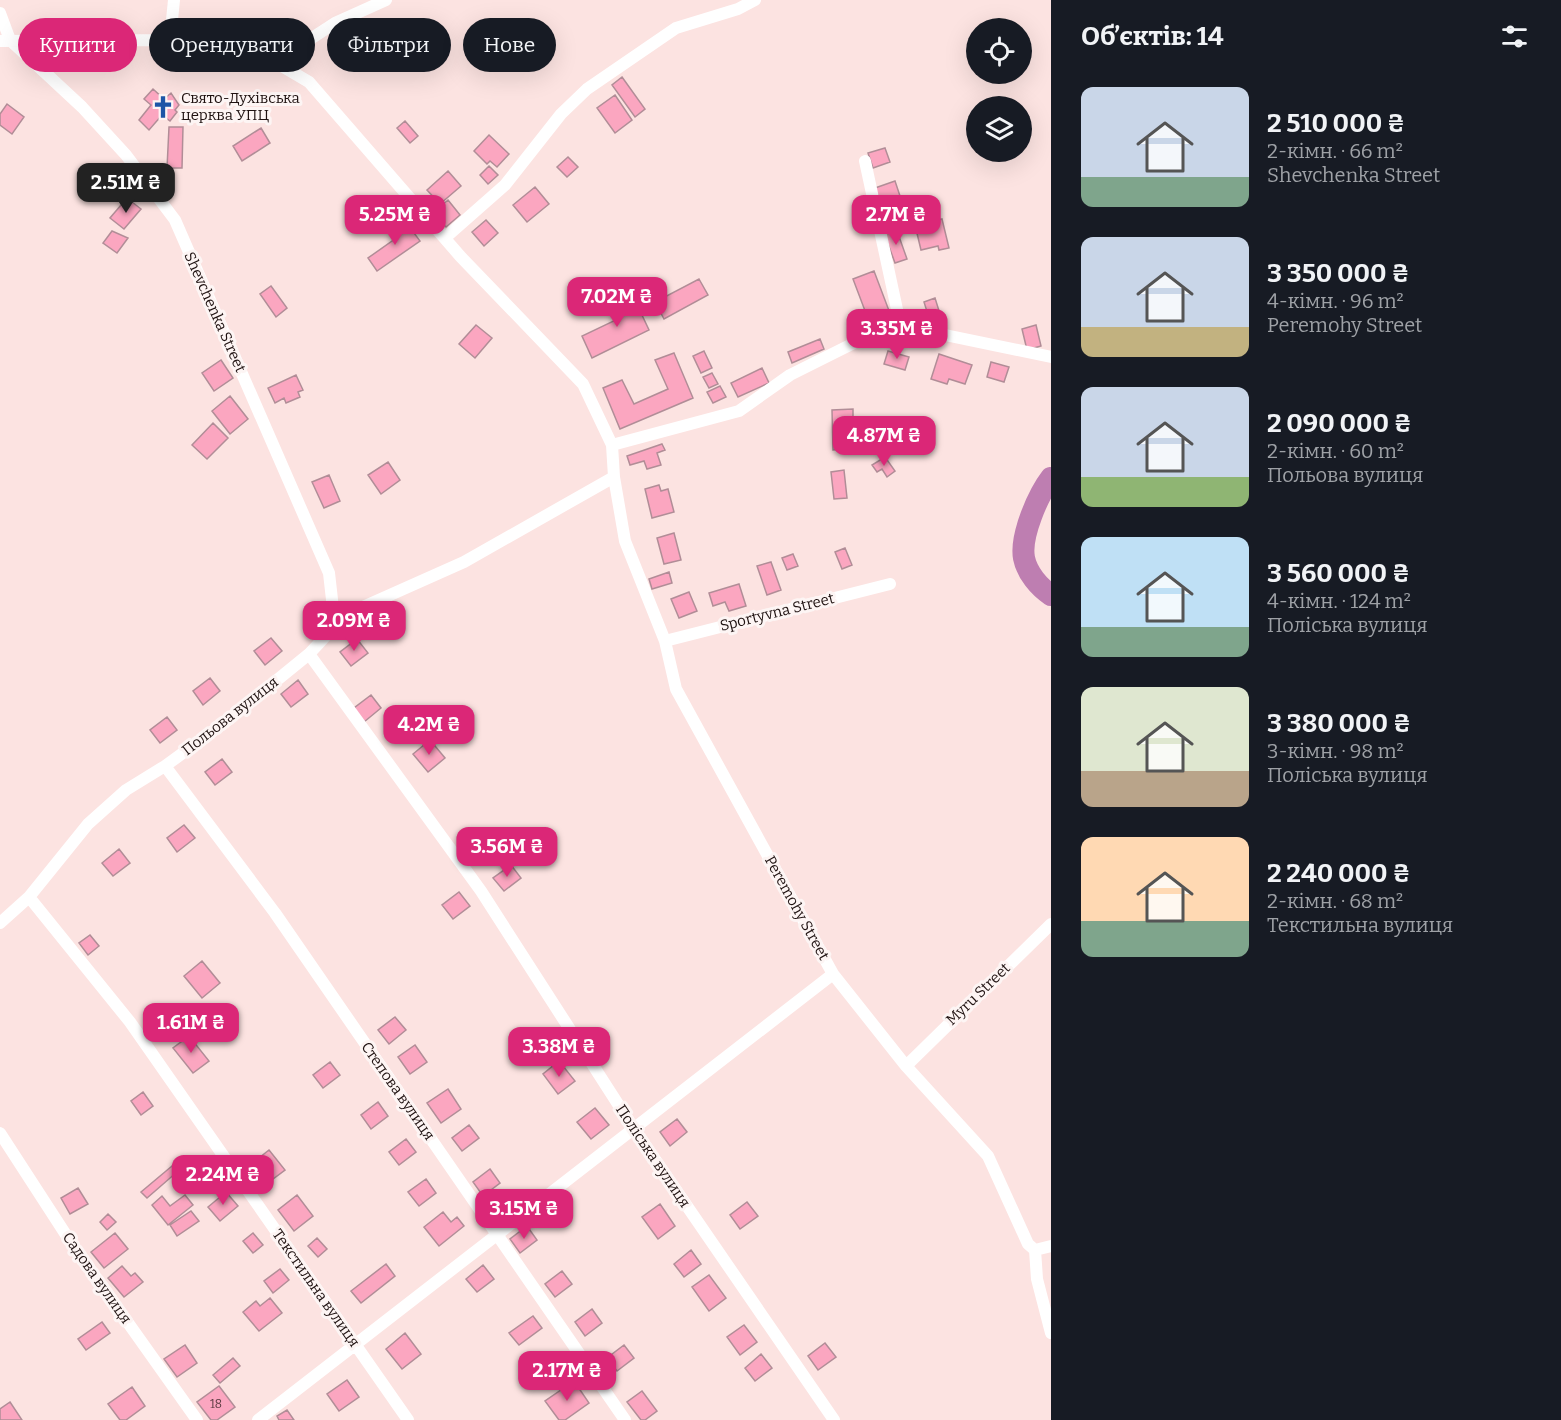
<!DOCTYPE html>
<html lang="uk">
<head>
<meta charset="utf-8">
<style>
  body { margin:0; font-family:Bitter,serif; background:#20242c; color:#f1f3f6; height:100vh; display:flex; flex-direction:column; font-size:22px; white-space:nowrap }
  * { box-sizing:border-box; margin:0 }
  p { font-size:20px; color:#9ea1a6 }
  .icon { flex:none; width:33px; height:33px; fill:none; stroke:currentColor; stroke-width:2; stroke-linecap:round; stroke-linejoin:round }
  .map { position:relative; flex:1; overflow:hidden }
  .panel { display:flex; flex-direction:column; background:#171b24; width:510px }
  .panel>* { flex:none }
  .banner { position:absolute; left:18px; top:18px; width:570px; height:54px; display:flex; gap:12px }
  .buttons { position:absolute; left:966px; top:18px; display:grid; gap:12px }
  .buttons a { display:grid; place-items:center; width:66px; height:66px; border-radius:50%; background:#171b24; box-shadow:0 6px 24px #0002; font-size:30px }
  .price { position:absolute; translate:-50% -51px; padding:0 14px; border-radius:12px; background:#db2777; color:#fff; font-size:20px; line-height:39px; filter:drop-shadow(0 2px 3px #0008) }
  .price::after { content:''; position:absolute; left:50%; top:36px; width:18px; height:14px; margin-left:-9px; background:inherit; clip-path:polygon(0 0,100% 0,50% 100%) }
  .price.on { background:#222; color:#fff }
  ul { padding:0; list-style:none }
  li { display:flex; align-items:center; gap:18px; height:150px; padding:0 30px }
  li span { display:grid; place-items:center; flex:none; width:168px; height:120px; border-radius:12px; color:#555 }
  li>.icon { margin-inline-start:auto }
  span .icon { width:72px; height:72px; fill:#fffc; stroke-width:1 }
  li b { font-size:26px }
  h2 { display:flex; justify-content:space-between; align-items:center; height:72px; padding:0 30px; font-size:26px }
  .tag { padding:0 21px; border-radius:27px; background:#171b24; box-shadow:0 6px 24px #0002; font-size:21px; line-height:54px }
  .tag.on { background:#db2777; color:#fff }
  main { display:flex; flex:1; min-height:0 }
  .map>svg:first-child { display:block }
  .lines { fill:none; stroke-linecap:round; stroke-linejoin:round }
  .river { stroke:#be7eb1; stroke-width:22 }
  .building { fill:#fba6c0; stroke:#b18d97; stroke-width:1.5 }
  .street { stroke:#fff; stroke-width:12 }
  .labels { text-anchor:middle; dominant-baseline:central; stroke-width:6; stroke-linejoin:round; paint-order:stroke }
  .number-label { font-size:12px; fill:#56373d }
  .poi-label { font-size:15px; fill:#1f1211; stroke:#fdf5f4; text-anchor:start }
  .street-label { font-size:15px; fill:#1f1211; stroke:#fdf5f4 }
</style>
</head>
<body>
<main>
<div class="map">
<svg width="1051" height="1420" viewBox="0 0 1051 1420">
  <rect width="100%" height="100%" fill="#fce3e1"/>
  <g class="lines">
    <path class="river" d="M1051 478C1038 495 1020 536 1024 558 1027 573 1039 587 1051 595"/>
  </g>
  <path class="building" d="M622 77 645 109 635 117 612 85Z
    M153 89 164 99 171 93 179 105 175 110 177 112 170 121 162 115 149 130 139 120 151 105 144 99Z
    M615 95 632 120 615 133 597 108Z
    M7 104 24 117 12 134 0 125V114Z
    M405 121 418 136 410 143 397 128Z
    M169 127H183L182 168H167Z
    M261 128 270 143 242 161 233 146Z
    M489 135 509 154 497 167 490 161 487 164 474 151Z
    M885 148 890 162 873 168 868 153Z
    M568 157 578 167 567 177 557 167Z
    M489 166 498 175 488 184 480 175Z
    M448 171 461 186 440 204 427 190Z
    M895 181 901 199 895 201 897 209 888 212 885 203 881 204 875 188Z
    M535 187 549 204 527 222 513 205Z
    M127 198 141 209 124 229 110 218Z
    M448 200 460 215 446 227 433 213Z
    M403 218 420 241 377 271 368 258 399 236 392 226Z
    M942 219 949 248 939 250 938 246 921 250 915 225Z
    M486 220 498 233 484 246 472 232Z
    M896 228 907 259 895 263 884 233Z
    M112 231 128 238 117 253 103 243Z
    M874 271 891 316 870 324 853 279Z
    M699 279 708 295 664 319 655 302Z
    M271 286 287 308 276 317 260 294Z
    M632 294 649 330 592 358 582 336 618 319 611 304Z
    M935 298 940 314 929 318 924 302Z
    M476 325 492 338 475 358 459 344Z
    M1036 325 1041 346 1027 350 1022 329Z
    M820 339 824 349 792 363 788 352Z
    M704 351 712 368 701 373 693 356Z
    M888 351 909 357 905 370 884 364Z
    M674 353 693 398 620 429 603 388 622 380 634 404 668 389 655 360Z
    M939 354 972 365 965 384 949 379 947 384 931 379Z
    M221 360 233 378 214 391 202 373Z
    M991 362 1009 367 1004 382 987 377Z
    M762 368 769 383 738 397 731 383Z
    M712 373 718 384 709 388 703 377Z
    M296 375 303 390 298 392 300 397 286 403 284 398 275 403 268 388Z
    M720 386 726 397 713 403 707 392Z
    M230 396 248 419 230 434 212 411Z
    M853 409V425H845L846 449 833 450 832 410Z
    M213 423 228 438 207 459 192 445Z
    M662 444 665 450 657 453 661 465 647 469 644 461 630 465 627 456Z
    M885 457 895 471 887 477 882 469 877 472 872 465Z
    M388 462 400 480 381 494 368 475Z
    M844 470 847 498 834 499 831 472Z
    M329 475 340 501 324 508 312 482Z
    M659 485 661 491 668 489 674 512 652 518 645 489Z
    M674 533 681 560 664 564 657 538Z
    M845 548 852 565 842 569 835 552Z
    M793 554 798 566 787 570 782 558Z
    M771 562 781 590 767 595 757 566Z
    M669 572 672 583 652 589 649 579Z
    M739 584 746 606 729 611 725 602 713 606 709 593Z
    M689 592 697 611 679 618 671 599Z
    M271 638 282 651 265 665 254 651Z
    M357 639 368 653 351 666 340 652Z
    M210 678 220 691 203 705 193 691Z
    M298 680 308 694 291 707 281 694Z
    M371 695 381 708 364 722 354 708Z
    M167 717 177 730 160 743 150 730Z
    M430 740 445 758 428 772 413 754Z
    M222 759 232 772 215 785 205 772Z
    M184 825 195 838 177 852 167 838Z
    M483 838 493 851 476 865 466 851Z
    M119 849 130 863 113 876 102 863Z
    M511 865 521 878 504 891 493 878Z
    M459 892 470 906 453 919 442 905Z
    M90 935 99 946 88 955 79 943Z
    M202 961 220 983 202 998 184 976Z
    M395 1017 406 1030 389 1044 378 1030Z
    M189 1036 209 1061 193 1073 173 1048Z
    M546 1038 556 1052 539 1065 529 1051Z
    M415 1045 427 1062 410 1074 398 1057Z
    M559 1061 575 1081 558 1094 543 1074Z
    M330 1062 340 1075 323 1088 313 1075Z
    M448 1089 461 1109 441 1123 427 1103Z
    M143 1092 153 1106 141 1115 131 1101Z
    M378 1102 388 1116 371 1129 361 1115Z
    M595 1108 609 1125 591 1139 577 1122Z
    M677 1119 687 1132 670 1146 660 1132Z
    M469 1125 479 1138 462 1151 452 1138Z
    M406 1139 416 1152 399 1165 389 1152Z
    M269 1150 285 1170 265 1185 250 1165Z
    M190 1157 193 1160 196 1157 205 1167 203 1169 205 1171 196 1180 182 1166Z
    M172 1166 177 1172 147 1198 141 1192Z
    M490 1169 500 1183 483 1196 473 1182Z
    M426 1179 436 1193 419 1206 408 1192Z
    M78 1188 88 1204 70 1214 61 1198Z
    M226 1192 238 1206 220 1221 208 1207Z
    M185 1195 193 1205 168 1225 152 1205 162 1196 170 1206Z
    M297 1195 313 1216 294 1231 278 1210Z
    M747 1202 758 1216 740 1229 730 1215Z
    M660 1204 675 1226 658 1239 642 1217Z
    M191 1211 199 1221 177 1236 170 1225Z
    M443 1212 451 1222 457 1217 464 1226 439 1246 424 1227Z
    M108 1214 116 1222 107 1230 100 1222Z
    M527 1226 537 1240 520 1253 510 1239Z
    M115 1233 128 1249 104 1268 91 1252Z
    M253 1233 263 1245 253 1253 243 1241Z
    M317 1238 327 1249 318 1257 308 1246Z
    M691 1250 701 1264 684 1277 674 1264Z
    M386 1264 395 1276 361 1303 351 1291Z
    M483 1265 494 1279 477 1292 466 1279Z
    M122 1266 131 1276 135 1273 143 1282 124 1297 108 1278Z
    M280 1269 289 1280 273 1293 264 1281Z
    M562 1271 572 1284 555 1297 545 1284Z
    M709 1275 726 1298 709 1311 692 1287Z
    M270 1298 282 1313 259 1331 243 1312 256 1301 260 1306Z
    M592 1309 602 1323 585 1336 575 1322Z
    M533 1316 542 1328 519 1345 509 1333Z
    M102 1322 110 1333 86 1350 78 1339Z
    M744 1325 757 1342 740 1355 727 1337Z
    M405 1333 421 1354 402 1369 386 1349Z
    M825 1343 836 1357 818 1370 808 1356Z
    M185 1345 197 1363 177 1377 164 1359Z
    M624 1345 634 1358 617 1371 607 1358Z
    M761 1354 772 1368 755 1381 745 1368Z
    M233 1358 240 1366 220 1383 213 1375Z
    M347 1380 359 1397 339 1411 327 1394Z
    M574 1381 589 1403 565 1420H559L545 1401Z
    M219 1386 235 1407 217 1420H211L197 1402Z
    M132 1387 145 1406 126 1420H120L108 1404Z
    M642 1391 657 1411 645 1420H641L627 1402Z
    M10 1402 22 1420H0V1409Z
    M287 1410 294 1420H279L277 1416Z"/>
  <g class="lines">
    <path class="street" d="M0 13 10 40 82 107 126 155 175 220 329 573 335 626
      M170 40 174 0
      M0 41 170 40 213 45 275 62 309 82 460 256 583 384 612 445 614 477 625 541 665 641 676 689 833 974 906 1066 988 1156 1028 1244 1035 1250 1037 1279 1051 1333
      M275 62 335 23 386 0
      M865 161 898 314 892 324 1051 357
      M446 237 505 185 561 114 587 89 676 28 738 9 755 0
      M612 445 739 411 790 375 892 324
      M665 641 890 584
      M309 654 481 891 634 1129 834 1420
      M165 766 275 913 625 1420
      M29 897 130 1022 408 1420
      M0 923 29 897 88 824 126 790 165 766 224 723 309 654 335 626 363 607 464 562 614 477
      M906 1066 1051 924
      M0 1133 70 1241 197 1420
      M1035 1250 1051 1246
      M258 1420 833 974"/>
  </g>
  <defs>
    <g id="church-bare" transform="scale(1.8)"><path d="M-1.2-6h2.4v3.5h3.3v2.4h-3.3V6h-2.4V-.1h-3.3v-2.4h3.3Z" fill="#1d56a7" stroke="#fdf5f4" stroke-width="2.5" paint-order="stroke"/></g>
  </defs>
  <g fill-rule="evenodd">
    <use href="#church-bare" x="163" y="107"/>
  </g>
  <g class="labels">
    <g class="number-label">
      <text x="216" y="1404">18</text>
    </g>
    <g class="poi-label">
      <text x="181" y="98">Свято-Духівська<tspan x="181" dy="17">церква УПЦ</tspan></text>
    </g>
    <g class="street-label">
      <text transform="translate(215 312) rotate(66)">Shevchenka Street</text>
      <text transform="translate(777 612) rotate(-14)">Sportyvna Street</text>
      <text transform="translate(230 716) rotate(-38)">Польова вулиця</text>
      <text transform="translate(797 908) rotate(61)">Peremohy Street</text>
      <text transform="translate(978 994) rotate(-44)">Myru Street</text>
      <text transform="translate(398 1091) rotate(55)">Степова вулиця</text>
      <text transform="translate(653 1156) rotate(56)">Поліська вулиця</text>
      <text transform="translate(97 1278) rotate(55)">Садова вулиця</text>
      <text transform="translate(316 1288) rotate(55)">Текстильна вулиця</text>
    </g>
  </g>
</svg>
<div class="buttons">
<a><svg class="icon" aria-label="locate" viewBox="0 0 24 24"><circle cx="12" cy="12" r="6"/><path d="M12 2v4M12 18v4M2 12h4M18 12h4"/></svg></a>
<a><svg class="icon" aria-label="layers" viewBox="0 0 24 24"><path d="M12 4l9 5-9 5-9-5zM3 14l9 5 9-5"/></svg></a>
</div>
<b class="price on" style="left:126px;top:214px">2.51M ₴</b>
<b class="price" style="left:395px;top:246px">5.25M ₴</b>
<b class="price" style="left:896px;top:246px">2.7M ₴</b>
<b class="price" style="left:617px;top:328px">7.02M ₴</b>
<b class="price" style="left:897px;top:360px">3.35M ₴</b>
<b class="price" style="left:884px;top:467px">4.87M ₴</b>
<b class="price" style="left:354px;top:652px">2.09M ₴</b>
<b class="price" style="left:429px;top:756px">4.2M ₴</b>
<b class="price" style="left:507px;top:878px">3.56M ₴</b>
<b class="price" style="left:191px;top:1054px">1.61M ₴</b>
<b class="price" style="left:559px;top:1078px">3.38M ₴</b>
<b class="price" style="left:223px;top:1206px">2.24M ₴</b>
<b class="price" style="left:524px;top:1240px">3.15M ₴</b>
<b class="price" style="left:567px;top:1402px">2.17M ₴</b>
<div class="banner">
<a class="tag on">Купити</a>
<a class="tag">Орендувати</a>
<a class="tag">Фільтри</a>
<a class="tag">Нове</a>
</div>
</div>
<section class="panel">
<h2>Об’єктів: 14<svg class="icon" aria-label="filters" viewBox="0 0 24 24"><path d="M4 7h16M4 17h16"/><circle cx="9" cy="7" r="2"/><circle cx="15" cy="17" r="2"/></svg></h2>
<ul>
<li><span style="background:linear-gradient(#c9d6e8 75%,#7fa58c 0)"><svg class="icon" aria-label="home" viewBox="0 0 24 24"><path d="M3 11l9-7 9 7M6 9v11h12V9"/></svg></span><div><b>2 510 000 ₴</b><p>2-кімн. · 66 m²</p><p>Shevchenka Street</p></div></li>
<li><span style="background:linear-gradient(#c9d6e8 75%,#c2b280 0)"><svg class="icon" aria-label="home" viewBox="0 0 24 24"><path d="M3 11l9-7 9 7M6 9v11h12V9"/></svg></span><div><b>3 350 000 ₴</b><p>4-кімн. · 96 m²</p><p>Peremohy Street</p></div></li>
<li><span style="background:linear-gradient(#c9d6e8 75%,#8fb573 0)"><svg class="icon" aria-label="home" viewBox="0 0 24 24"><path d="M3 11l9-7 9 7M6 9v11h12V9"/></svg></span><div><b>2 090 000 ₴</b><p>2-кімн. · 60 m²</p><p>Польова вулиця</p></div></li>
<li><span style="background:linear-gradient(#bfe0f5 75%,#7fa58c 0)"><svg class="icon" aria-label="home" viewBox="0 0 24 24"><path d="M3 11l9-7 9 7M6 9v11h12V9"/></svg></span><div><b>3 560 000 ₴</b><p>4-кімн. · 124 m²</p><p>Поліська вулиця</p></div></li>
<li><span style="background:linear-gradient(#dfe7d0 70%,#b9a48a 0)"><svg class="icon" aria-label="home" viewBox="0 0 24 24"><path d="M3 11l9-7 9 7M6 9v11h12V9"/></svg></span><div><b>3 380 000 ₴</b><p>3-кімн. · 98 m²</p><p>Поліська вулиця</p></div></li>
<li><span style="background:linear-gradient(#ffd9b3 70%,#7fa58c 0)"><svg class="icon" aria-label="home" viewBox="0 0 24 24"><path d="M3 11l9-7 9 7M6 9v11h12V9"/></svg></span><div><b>2 240 000 ₴</b><p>2-кімн. · 68 m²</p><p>Текстильна вулиця</p></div></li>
</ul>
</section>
</main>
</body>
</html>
